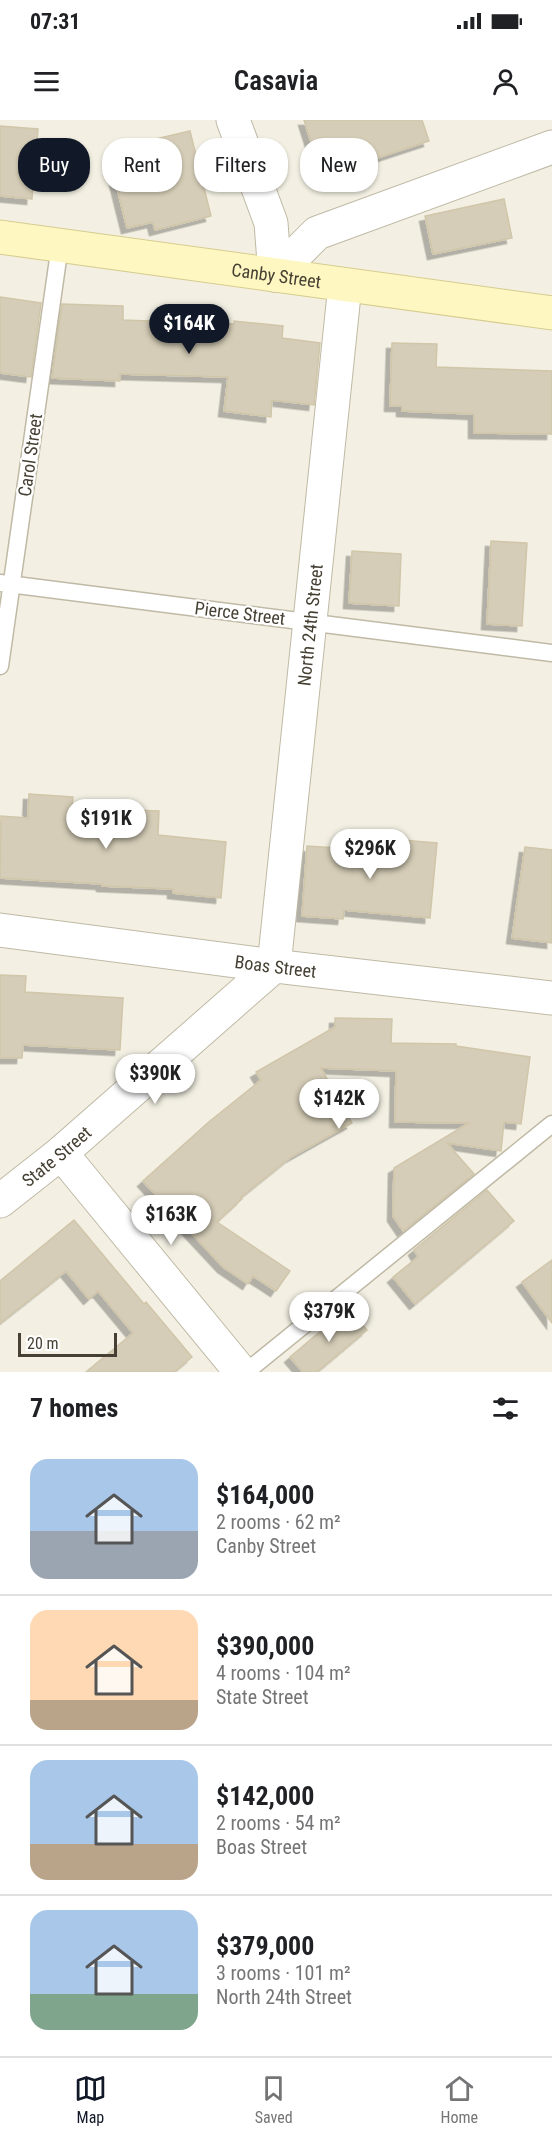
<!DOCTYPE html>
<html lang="en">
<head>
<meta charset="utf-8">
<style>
  body { margin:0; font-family:"Roboto Condensed",sans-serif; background:#f6f6f6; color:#202124; height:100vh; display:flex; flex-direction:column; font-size:22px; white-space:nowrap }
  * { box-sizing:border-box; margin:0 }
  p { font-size:20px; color:#757577 }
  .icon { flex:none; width:33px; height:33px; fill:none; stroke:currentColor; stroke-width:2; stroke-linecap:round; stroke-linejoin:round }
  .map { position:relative; height:1252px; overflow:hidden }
  .details { display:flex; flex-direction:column; background:#fff; flex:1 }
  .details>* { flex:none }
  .hud { position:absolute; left:18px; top:18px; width:516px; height:54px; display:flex; gap:12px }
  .scale { position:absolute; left:18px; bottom:15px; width:99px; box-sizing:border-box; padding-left:6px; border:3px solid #454033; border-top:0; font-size:16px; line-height:21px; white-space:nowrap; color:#454033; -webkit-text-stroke:4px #fff; paint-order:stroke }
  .price { position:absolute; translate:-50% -51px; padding:0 14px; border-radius:21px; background:#fff; color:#222; font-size:20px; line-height:39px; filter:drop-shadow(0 2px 3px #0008) }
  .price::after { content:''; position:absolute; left:50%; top:36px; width:18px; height:14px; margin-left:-9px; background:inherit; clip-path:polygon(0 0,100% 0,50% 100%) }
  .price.on { background:#111827; color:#fff }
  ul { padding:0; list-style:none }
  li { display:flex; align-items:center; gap:18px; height:150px; padding:0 30px }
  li+li { border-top:2px solid #e0e0e0 }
  li span { display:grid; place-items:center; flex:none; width:168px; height:120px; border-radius:18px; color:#555 }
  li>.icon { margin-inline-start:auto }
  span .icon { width:72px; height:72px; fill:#fffc; stroke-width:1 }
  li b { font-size:26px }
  h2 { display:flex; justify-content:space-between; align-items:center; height:72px; padding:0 30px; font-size:26px }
  .tag { padding:0 21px; border-radius:24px; background:#fff; box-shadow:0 2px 4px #0004; font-size:21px; line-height:54px }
  .tag.on { background:#111827; color:#fff }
  .status { display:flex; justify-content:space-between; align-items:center; height:42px; padding:0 30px; background:#fff; direction:ltr }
  .status svg { height:16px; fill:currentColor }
  header { display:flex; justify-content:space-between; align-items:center; height:78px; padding:0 30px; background:#fff; font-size:27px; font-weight:600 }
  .tabs { display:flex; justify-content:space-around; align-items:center; height:84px; border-top:2px solid #e0e0e0; background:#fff; font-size:16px; color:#757577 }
  .tabs a { display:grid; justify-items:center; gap:3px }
  .tabs .on { color:#111827 }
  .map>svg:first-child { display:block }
  .building { fill:#d5cdb7; stroke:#d1c6aa; stroke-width:1.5; filter:url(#shadow) }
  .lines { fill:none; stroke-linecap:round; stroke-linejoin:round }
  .service-casing { stroke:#bfb9a5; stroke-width:19 }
  .minor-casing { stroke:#bfb9a5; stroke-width:35 }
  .secondary-casing { stroke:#d7cc8e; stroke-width:35 }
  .service { stroke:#fff; stroke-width:16 }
  .minor { stroke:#fff; stroke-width:33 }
  .secondary { stroke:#fff7c1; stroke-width:33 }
  .labels { text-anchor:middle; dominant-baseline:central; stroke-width:4.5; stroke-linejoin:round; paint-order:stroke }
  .street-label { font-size:18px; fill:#454033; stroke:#fff }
</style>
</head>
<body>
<div class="status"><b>07:31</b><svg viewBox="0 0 49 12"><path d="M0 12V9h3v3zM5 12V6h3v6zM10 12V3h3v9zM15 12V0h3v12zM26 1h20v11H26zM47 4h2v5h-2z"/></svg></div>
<header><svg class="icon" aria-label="menu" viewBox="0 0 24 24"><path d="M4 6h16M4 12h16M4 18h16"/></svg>Casavia<svg class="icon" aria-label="person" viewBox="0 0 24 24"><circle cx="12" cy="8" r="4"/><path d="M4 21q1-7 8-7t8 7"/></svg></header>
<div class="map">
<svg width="552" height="1252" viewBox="0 0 552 1252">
  <defs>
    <filter id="shadow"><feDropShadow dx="-5.5" dy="5.5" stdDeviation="0" flood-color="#0004"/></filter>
  </defs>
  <rect width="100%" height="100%" fill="#f3f0e3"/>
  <path class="building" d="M304 0H422L429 21 322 56Z
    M0 6 38 9 32 79 0 76Z
    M190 11 211 96 155 110 153 102 127 108 112 48 151 38 147 21Z
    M504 79 512 118 433 134 425 96Z
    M0 177 41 183 31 257 0 253Z
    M62 184 123 186V200L234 204V201L283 206 282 218 320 223 314 285 272 280 271 297 224 291 228 257 120 254V261L52 258Z
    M392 223 437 224 436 247 552 251V314L474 313V294L402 291V286H390Z
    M491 421 527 423 522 506 487 504Z
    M352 431 401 434 399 486 349 483Z
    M29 674 73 677 72 688 159 691 158 715 226 722 221 778 173 773V769L102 766V764L0 758 1 696 28 698Z
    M390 719 437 723 430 798 344 790 343 799 302 796 307 726 388 731Z
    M525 727 552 730V823L512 818Z
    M0 855 26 856 25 872 123 878 120 930 23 925 22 938H0Z
    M335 898 392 899 391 923 456 924V926L530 937 521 1004 504 1002 501 1031 447 1023 474 1054 403 1111 393 1096 394 1048 469 1003 395 1002 396 951 321 948 352 1003 291 1037 240 1078 242 1079 217 1102 290 1151 276 1171 253 1156 248 1164 223 1147 143 1061 210 1001 261 960 256 952 335 907Z
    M487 1070 514 1101 415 1184 393 1157 418 1137 414 1130Z
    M74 1100 144 1184 146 1182 192 1237 174 1252H86L133 1213 98 1171 89 1179 66 1151 0 1203V1161Z
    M552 1140V1203L522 1162Z
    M348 1188 367 1210 317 1252H303L290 1237Z"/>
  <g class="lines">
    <g class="service-casing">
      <path id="service" d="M0 463 552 533
        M0 546 60 125
        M246 1252 552 1004"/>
    </g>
    <g class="minor-casing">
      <g id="minor">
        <path d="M233 0 271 103 275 155"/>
        <path d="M275 155 317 113 552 27"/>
        <path id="s1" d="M0 810 274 846 552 878"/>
        <path d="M61 1033 241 1252"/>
        <path id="s2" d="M0 1081 61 1033 274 846 345 165"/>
      </g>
    </g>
    <g class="secondary-casing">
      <g id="secondary">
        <path id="s3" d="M0 117 552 193"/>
      </g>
    </g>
    <use href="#service" class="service"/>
    <use href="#minor" class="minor"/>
    <use href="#secondary" class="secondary"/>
  </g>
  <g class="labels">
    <g class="street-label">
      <text stroke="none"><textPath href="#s3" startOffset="279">Canby Street</textPath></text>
      <text transform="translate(30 335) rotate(-82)">Carol Street</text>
      <text transform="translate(240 493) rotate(7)">Pierce Street</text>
      <text stroke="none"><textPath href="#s2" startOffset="704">North 24th Street</textPath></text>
      <text stroke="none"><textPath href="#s1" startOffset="278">Boas Street</textPath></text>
      <text stroke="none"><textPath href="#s2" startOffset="72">State Street</textPath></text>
    </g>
  </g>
</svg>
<div class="scale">20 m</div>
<b class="price on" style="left:189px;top:235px">$164K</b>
<b class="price" style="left:106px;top:730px">$191K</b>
<b class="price" style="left:370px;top:760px">$296K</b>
<b class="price" style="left:155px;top:985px">$390K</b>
<b class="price" style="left:339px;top:1010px">$142K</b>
<b class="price" style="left:171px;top:1126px">$163K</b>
<b class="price" style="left:329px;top:1223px">$379K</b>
<div class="hud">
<a class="tag on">Buy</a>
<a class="tag">Rent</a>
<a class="tag">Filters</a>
<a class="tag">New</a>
</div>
</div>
<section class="details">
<h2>7 homes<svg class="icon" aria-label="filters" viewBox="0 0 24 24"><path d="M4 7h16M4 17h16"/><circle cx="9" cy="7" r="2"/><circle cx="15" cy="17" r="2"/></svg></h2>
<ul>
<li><span style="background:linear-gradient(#a9c7e8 60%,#9aa5b1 0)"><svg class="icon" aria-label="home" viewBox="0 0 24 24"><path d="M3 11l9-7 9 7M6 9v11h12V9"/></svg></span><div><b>$164,000</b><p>2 rooms · 62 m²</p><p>Canby Street</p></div></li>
<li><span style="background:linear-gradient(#ffd9b3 75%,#b9a48a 0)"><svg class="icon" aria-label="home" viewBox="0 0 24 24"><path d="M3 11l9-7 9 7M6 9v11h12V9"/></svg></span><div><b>$390,000</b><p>4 rooms · 104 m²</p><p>State Street</p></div></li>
<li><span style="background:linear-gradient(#a9c7e8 70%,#b9a48a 0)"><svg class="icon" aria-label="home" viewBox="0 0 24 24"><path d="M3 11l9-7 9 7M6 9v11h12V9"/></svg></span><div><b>$142,000</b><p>2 rooms · 54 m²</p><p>Boas Street</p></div></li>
<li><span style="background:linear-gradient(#a9c7e8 70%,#7fa58c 0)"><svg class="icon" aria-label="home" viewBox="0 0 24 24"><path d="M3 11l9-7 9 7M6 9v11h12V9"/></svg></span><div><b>$379,000</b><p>3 rooms · 101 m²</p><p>North 24th Street</p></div></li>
</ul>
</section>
<nav class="tabs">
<a class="on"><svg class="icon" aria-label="map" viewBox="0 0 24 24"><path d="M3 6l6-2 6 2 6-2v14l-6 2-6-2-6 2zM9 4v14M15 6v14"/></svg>Map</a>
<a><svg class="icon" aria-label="saved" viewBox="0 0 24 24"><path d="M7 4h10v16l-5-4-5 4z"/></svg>Saved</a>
<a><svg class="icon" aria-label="home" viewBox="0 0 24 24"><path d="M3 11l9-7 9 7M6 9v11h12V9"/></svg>Home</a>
</nav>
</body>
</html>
